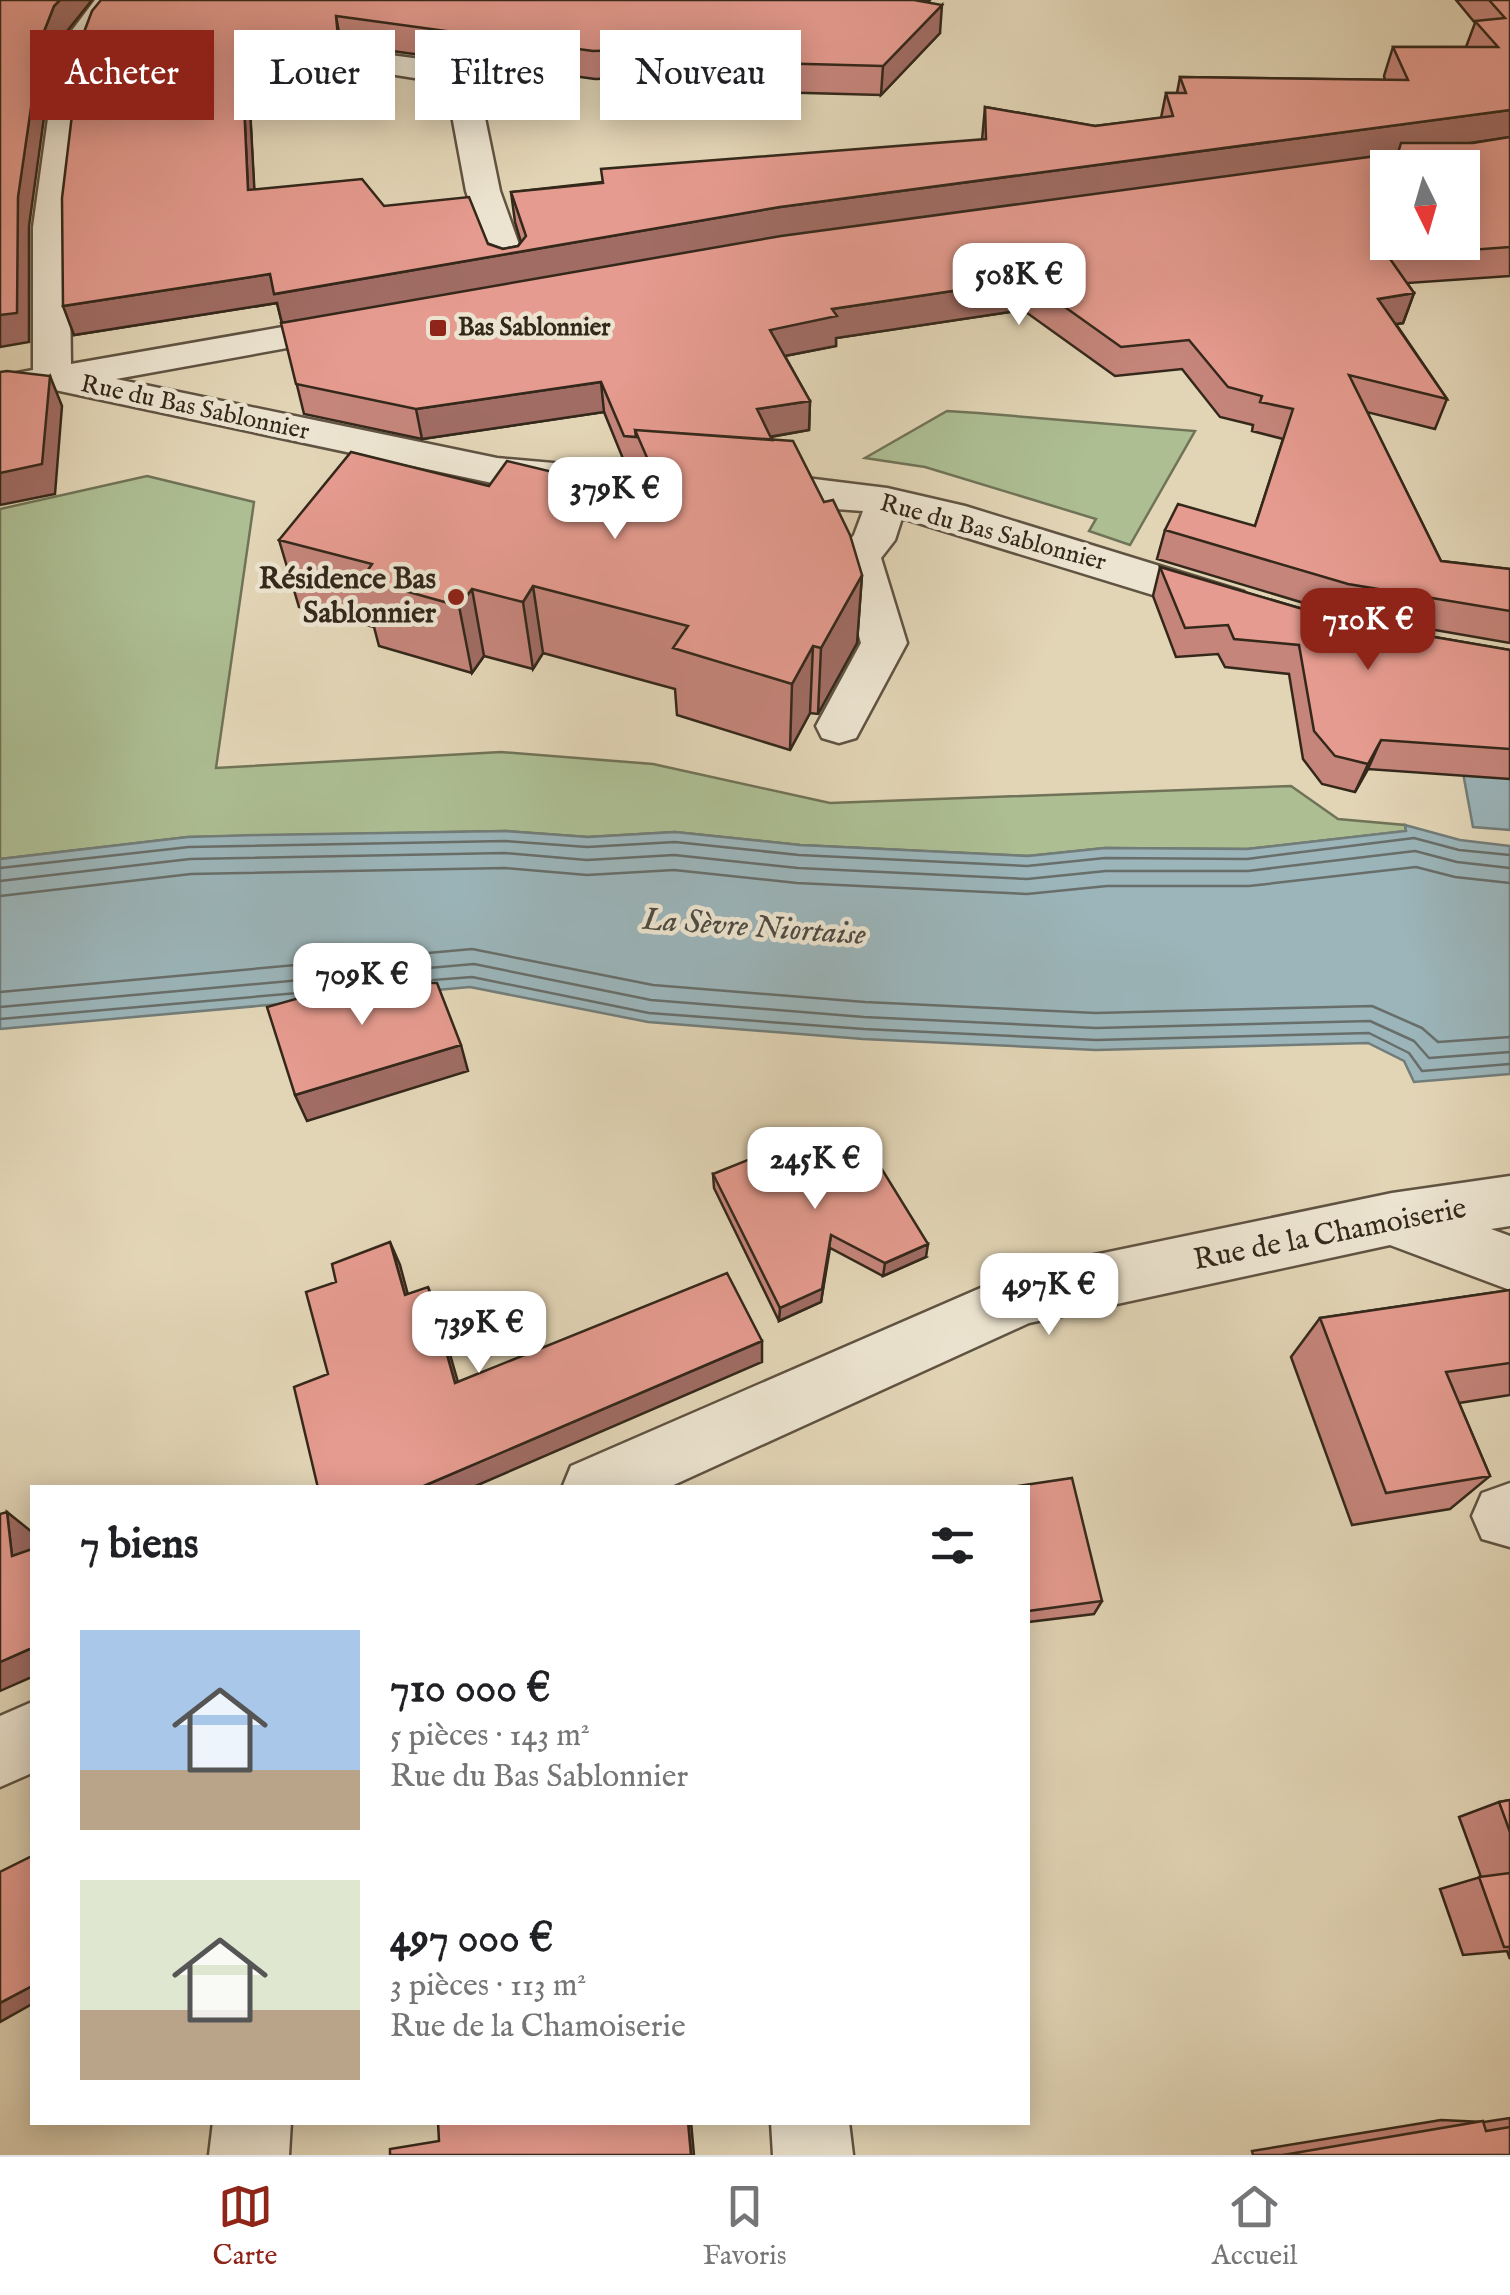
<!DOCTYPE html>
<html lang="fr">
<head>
<meta charset="utf-8">
<style>
  body { margin:0; font-family:"IM FELL English",serif; background:#f6f6f6; color:#202124; height:100vh; display:flex; flex-direction:column; font-size:38px; white-space:nowrap }
  * { box-sizing:border-box; margin:0 }
  p { font-size:32px; color:#757577 }
  .icon { flex:none; width:55px; height:55px; fill:none; stroke:currentColor; stroke-width:2; stroke-linecap:round; stroke-linejoin:round }
  .map { position:relative; flex:1; overflow:hidden }
  .side { position:absolute; left:30px; top:1485px; width:1000px; height:640px; display:flex; flex-direction:column; background:#fff; border-radius:0px; box-shadow:0 5px 25px #0003 }
  .side>* { flex:none }
  .banner { position:absolute; left:30px; top:30px; width:1000px; height:90px; display:flex; gap:20px }
  .needle { width:65px; rotate:175deg }
  .tools { position:absolute; left:1370px; top:150px; display:grid; gap:20px }
  .tools a { display:grid; place-items:center; width:110px; height:110px; border-radius:0px; background:#fff; box-shadow:0 5px 25px #0003; font-size:50px }
  .price { position:absolute; translate:-50% -85px; padding:0 22px; border-radius:20px; background:#fff; color:#222; font-size:32px; line-height:65px; filter:drop-shadow(0 2px 5px #0008) }
  .price::after { content:''; position:absolute; left:50%; top:60px; width:30px; height:22px; margin-left:-15px; background:inherit; clip-path:polygon(0 0,100% 0,50% 100%) }
  .price.current { background:#8f2418; color:#fff }
  ul { padding:0; list-style:none }
  li { display:flex; align-items:center; gap:30px; height:250px; padding:0 50px }
  li span { display:grid; place-items:center; flex:none; width:280px; height:200px; border-radius:0px; color:#555 }
  li>.icon { margin-inline-start:auto }
  span .icon { width:120px; height:120px; fill:#fffc; stroke-width:1 }
  li b { font-size:42px }
  h2 { display:flex; justify-content:space-between; align-items:center; height:120px; padding:0 50px; font-size:42px }
  .chip { padding:0 35px; border-radius:0px; background:#fff; box-shadow:0 5px 25px #0003; font-size:35px; line-height:90px }
  .chip.current { background:#8f2418; color:#fff }
  .dock { display:flex; justify-content:space-around; align-items:center; height:140px; border-top:2px solid #e0e0e0; background:#fff; font-size:28px; color:#757577 }
  .dock a { display:grid; justify-items:center; gap:5px }
  .dock .current { color:#8f2418 }
  .map>svg:first-child { display:block }
  .green { fill:#adbe93; stroke:#707357; stroke-width:2.5 }
  .water { fill:#9bb5ba; stroke:#727d7a; stroke-width:2.5 }
  .lines { fill:none; stroke-linecap:round; stroke-linejoin:round }
  .shore { stroke:#686e6a; stroke-width:2.5 }
  .minor-casing { stroke:#605342; stroke-width:5 }
  .minor { fill:#ece4d0; fill-rule:evenodd }
  .wall { fill:#c5857b; stroke:#34281b; stroke-width:2.5 }
  .shaded-wall { fill:#a06c64; stroke:#34281b; stroke-width:2.5 }
  .building { fill:#e59b8f; stroke:#34281b; stroke-width:2.5; fill-rule:evenodd }
  .poi-dot { fill:#8f2418; stroke:#ece4d0; stroke-width:4 }
  .labels { text-anchor:middle; dominant-baseline:central; stroke-width:9; stroke-linejoin:round; paint-order:stroke }
  .far-poi-label { font-size:25px; font-weight:bold; fill:#34281b; stroke:#ece4d0; text-anchor:start }
  .far-street-label { font-size:25px; fill:#34281b; stroke:#ece4d0 }
  .poi-label { font-size:30px; font-weight:bold; fill:#34281b; stroke:#ece4d0; text-anchor:end }
  .street-label { font-size:30px; fill:#34281b; stroke:#ece4d0 }
  .water-label { font-size:32px; font-style:italic; fill:#4e4b43; stroke:#ece4d0 }
</style>
</head>
<body>
<div class="map">
<svg width="1510" height="2155" viewBox="0 0 1510 2155">
  <rect width="100%" height="100%" fill="#e2d5b6"/>
  <filter id="stains"><feTurbulence type="fractalNoise" baseFrequency=".002" numOctaves="4"/><feColorMatrix values="0 0 0 0 .2 0 0 0 0 .09 0 0 0 0 .02 0 0 0 .5 -.17"/></filter>
  <radialGradient id="worn" r=".72"><stop offset=".6" stop-color="#630" stop-opacity="0"/><stop offset="1" stop-color="#630" stop-opacity=".3"/></radialGradient>
  <path class="green" d="M947 411 978 413 1195 431 1130 545 1089 531 1096 519 925 467 865 458Z
    M147 476 254 502 216 768 501 752 653 764 830 803 1291 786 1338 819 1405 825 1406 831 1247 849 1105 848 1028 856 800 845 675 832 588 837 506 831 188 837 0 859V509Z"/>
  <path class="water" d="M1461 762 1510 766V830L1473 827Z
    M1405 825 1460 840 1510 846V1074L1414 1082 1404 1061 1368 1043 1096 1050 863 1039 648 1022 470 987 0 1029V859L188 837 260 835 506 831 588 837 675 832 800 845 1028 856 1105 848 1247 849 1406 831Z"/>
  <g class="lines">
    <path class="shore" d="M0 868 189 847 505 841 587 847 675 842 799 855 1027 866 1105 858 1247 859 1414 838 1459 850 1510 855
      M0 881 190 859 505 853 587 860 674 855 798 868 1027 879 1106 871H1248L1415 851 1457 862 1510 868
      M0 896 191 874 505 868 587 875 674 870 797 883 1027 894 1107 886H1249L1416 867 1455 877 1510 883
      M428 968 474 964 651 1000 864 1017 1096 1028 1370 1021 1414 1041 1429 1058 1510 1052
      M433 980 472 977 649 1013 864 1029 1096 1040 1369 1033 1409 1053 1422 1071 1510 1064
      M0 992 472 949 653 985 865 1002 1096 1013 1372 1006 1422 1028 1438 1042 1510 1037
      M0 1007 378 973
      M0 1019 309 992"/>
    <g class="minor-casing">
      <path id="minor" d="M95 0H126L98 38 87 68 69 227 71 364 357 314 370 317 376 325 370 333 116 379 497 458 633 470 806 478 887 488 965 506 1244 592 1250 603 1244 614 1228 618 902 518 895 540 881 558 907 643 856 738 839 743 822 738 816 726 861 643 837 556 854 535 863 511 497 484 55 390 0 400V376L33 370V227L55 68 67 37Z
        M375 53 451 63 472 72 477 79 500 191 526 264 521 272 508 275 495 272 490 264 466 191 446 83 364 70 359 63 364 56Z
        M1510 1176V1226L1491 1229 1510 1236V1290L1390 1245 1029 1323 667 1488H562L571 1466 1022 1270 1392 1193Z
        M1510 1483V1547L1482 1539 1472 1516 1482 1493Z
        M32 1702V1773L0 1787V1716Z
        M213 2122H291L289 2155H209Z
        M771 2122H849L853 2155H773Z"/>
    </g>
    <use href="#minor" class="minor"/>
  </g>
  <path class="wall" d="M101 0H930L928 3 940 33 881 95 770 92 767 74 595 79 341 44 346 87 249 90 254 189 384 206 503 249 518 246 521 242 515 222 511 192 982 140 985 107 1095 126 1161 118 1166 93H1177L1180 77 1385 80 1384 76 1393 47H1466L1475 23 1456 0H1510V276L1407 283 1414 293 1403 323 1396 324 1447 399 1435 429 1367 412 1441 561 1510 569V643L1337 613 1157 559 1165 530 1255 526 1283 439 1252 431 1253 425 1220 417 1182 369 1115 376 1023 310 836 338V346L785 356 810 401 809 430 771 437 862 575 857 643 818 714 810 713 790 750 677 715 675 689 543 653 533 669 484 656 472 673 379 646 374 627 299 607 279 540 489 486 640 493 638 466H626L604 412 422 439 304 414 277 303 74 335Z
    M1160 567 1347 622 1510 650V779L1368 769 1355 792 1322 784 1303 759 1289 674 1225 667 1218 654 1176 657 1153 596Z
    M713 1174 926 1257 883 1276 830 1248 821 1302 779 1321 714 1188Z
    M1510 1290V1395L1459 1403 1490 1476 1450 1509 1352 1525 1291 1357 1320 1318Z
    M1028 1488 1102 1601 1094 1614 1028 1622Z
    M1510 1800V1959L1507 1951 1463 1955 1440 1889 1481 1877 1459 1817 1499 1802Z
    M1510 2118V2155H1253L1252 2151 1441 2120 1484 2122Z"/>
  <path class="shaded-wall" d="M60 0H92L64 35 51 67 29 226V342L0 347V315L41 39 54 6Z
    M942 5 940 33 881 95 883 66Z
    M336 16 341 44 346 87 340 58Z
    M242 61 249 90 256 219 248 190Z
    M1510 110V137L282 323 277 303 74 335 63 306 270 274 275 294 780 207Z
    M1027 280 1023 310 836 338V346L769 359 770 330 832 309Z
    M1414 293 1403 323 1368 328 1378 299Z
    M50 376 62 406 55 494 0 505V473Z
    M601 382 604 412 422 439 416 409Z
    M810 401 809 430 757 439V409Z
    M862 575 857 643 818 714 821 648Z
    M533 586 543 653 533 669 523 602Z
    M472 589 484 656 472 673 459 606Z
    M813 646 810 713 790 750 792 684Z
    M1381 740 1368 769 1355 792 1368 764Z
    M461 1045 468 1071 307 1121 295 1095Z
    M831 1235 821 1302 779 1321 780 1308Z
    M390 1242 400 1265 414 1317 405 1295Z
    M928 1244 926 1257 883 1276 885 1263Z
    M428 1287 437 1309 464 1403 455 1383Z
    M762 1341V1362L471 1488H419Z
    M7 1512 32 1532V1570L12 1556Z
    M32 1648V1677L0 1691V1662Z
    M32 1986V2004L0 2022V2003Z
    M688 2122H691L694 2155H691Z"/>
  <path class="building" d="M0 0H60L54 6 41 39 18 197 17 313 0 315Z
    M101 0H914L942 5 883 66 770 63 767 46 593 51 336 16 340 58 242 61 248 190 362 179 384 206 469 197 488 244 503 249 518 246 526 236 511 192 603 183 601 169 986 139 985 107 1095 126 1173 116 1166 93H1186L1180 77 1408 80 1393 47H1498L1475 21 1505 18 1489 0H1510V110L780 207 274 294 270 274 63 306 62 198 81 40 92 11Z
    M1510 137V247L1388 256 1414 293 1378 299 1447 399 1349 375 1441 561 1510 569V611L1348 584 1165 530 1178 504 1255 526 1293 409 1260 402 1262 396 1228 387 1189 340 1121 347 1027 280 832 309 837 316 770 330 810 401 757 409 772 440 635 430 636 437 624 436 601 382 416 409 296 384 281 323 781 236 1398 153 1401 143H1473ZM1388 168H1462V242H1388Z
    M7 371 50 376 42 464 0 473V372Z
    M635 430 793 441 824 502 833 500 850 535 862 575 821 648 813 646 792 684 673 648 688 626 533 586 523 602 472 589 459 606 362 579 372 564 279 540 351 452 489 486 507 461 665 499Z
    M1160 567 1347 622 1510 650V749L1381 740 1368 764 1335 756 1314 731 1299 645 1234 639 1228 625 1185 628Z
    M424 963 431 983H437L461 1045 295 1095 267 1007Z
    M810 1135 875 1158 928 1244 885 1263 831 1235 822 1289 780 1308 713 1174Z
    M390 1242 405 1295 428 1287 455 1383 727 1273 762 1341 419 1488H318L294 1387 328 1374 306 1292 336 1282 332 1264Z
    M1510 1290V1363L1446 1372 1490 1476 1386 1493 1320 1318Z
    M1072 1478 1102 1601 1028 1611V1488H1005Z
    M7 1512 12 1556 32 1549V1648L0 1662V1514Z
    M1510 1800V1832L1499 1802Z
    M32 1856V1986L0 2003V1872Z
    M1510 1873V1947H1504L1479 1877Z
    M1483 2121 1486 2131 1510 2127V2155H1283Z
    M438 2122H688L691 2155H390V2149L439 2141Z"/>
  <g class="poi-dot">
    <rect x="428" y="318" width="20" height="20" rx="5"/>
    <circle cx="456" cy="597" r="10"/>
  </g>
  <g class="labels">
    <g class="far-poi-label">
      <text x="458" y="328">Bas Sablonnier</text>
    </g>
    <g class="far-street-label">
      <text transform="translate(195 408) rotate(12)">Rue du Bas Sablonnier</text>
      <text transform="translate(993 533) rotate(15)">Rue du Bas Sablonnier</text>
    </g>
    <g class="poi-label">
      <text x="436" y="580">Résidence Bas<tspan x="436" dy="34">Sablonnier</tspan></text>
    </g>
    <g class="street-label">
      <text transform="translate(1330 1235) rotate(-11)">Rue de la Chamoiserie</text>
    </g>
    <g class="water-label">
      <text transform="translate(754 928) rotate(4)">La Sèvre Niortaise</text>
    </g>
  </g>
  <rect width="100%" height="100%" filter="url(#stains)"/>
  <rect width="100%" height="100%" fill="url(#worn)"/>
</svg>
<div class="tools">
<a><svg class="needle" viewBox="-14 -14 28 28"><path d="M0-13l5 13h-10z" fill="#e53935"/><path d="M0 13l5-13h-10z" fill="#757577"/></svg></a>
</div>
<b class="price" style="left:1019px;top:328px">508K €</b>
<b class="price" style="left:615px;top:542px">379K €</b>
<b class="price current" style="left:1368px;top:673px">710K €</b>
<b class="price" style="left:362px;top:1028px">709K €</b>
<b class="price" style="left:815px;top:1212px">245K €</b>
<b class="price" style="left:1049px;top:1338px">497K €</b>
<b class="price" style="left:479px;top:1376px">739K €</b>
<div class="banner">
<a class="chip current">Acheter</a>
<a class="chip">Louer</a>
<a class="chip">Filtres</a>
<a class="chip">Nouveau</a>
</div>
<section class="side">
<h2>7 biens<svg class="icon" aria-label="filters" viewBox="0 0 24 24"><path d="M4 7h16M4 17h16"/><circle cx="9" cy="7" r="2"/><circle cx="15" cy="17" r="2"/></svg></h2>
<ul>
<li><span style="background:linear-gradient(#a9c7e8 70%,#b9a48a 0)"><svg class="icon" aria-label="home" viewBox="0 0 24 24"><path d="M3 11l9-7 9 7M6 9v11h12V9"/></svg></span><div><b>710 000 €</b><p>5 pièces · 143 m²</p><p>Rue du Bas Sablonnier</p></div></li>
<li><span style="background:linear-gradient(#dfe7d0 65%,#b9a48a 0)"><svg class="icon" aria-label="home" viewBox="0 0 24 24"><path d="M3 11l9-7 9 7M6 9v11h12V9"/></svg></span><div><b>497 000 €</b><p>3 pièces · 113 m²</p><p>Rue de la Chamoiserie</p></div></li>
</ul>
</section>
</div>
<nav class="dock">
<a class="current"><svg class="icon" aria-label="map" viewBox="0 0 24 24"><path d="M3 6l6-2 6 2 6-2v14l-6 2-6-2-6 2zM9 4v14M15 6v14"/></svg>Carte</a>
<a><svg class="icon" aria-label="saved" viewBox="0 0 24 24"><path d="M7 4h10v16l-5-4-5 4z"/></svg>Favoris</a>
<a><svg class="icon" aria-label="home" viewBox="0 0 24 24"><path d="M3 11l9-7 9 7M6 9v11h12V9"/></svg>Accueil</a>
</nav>
</body>
</html>
